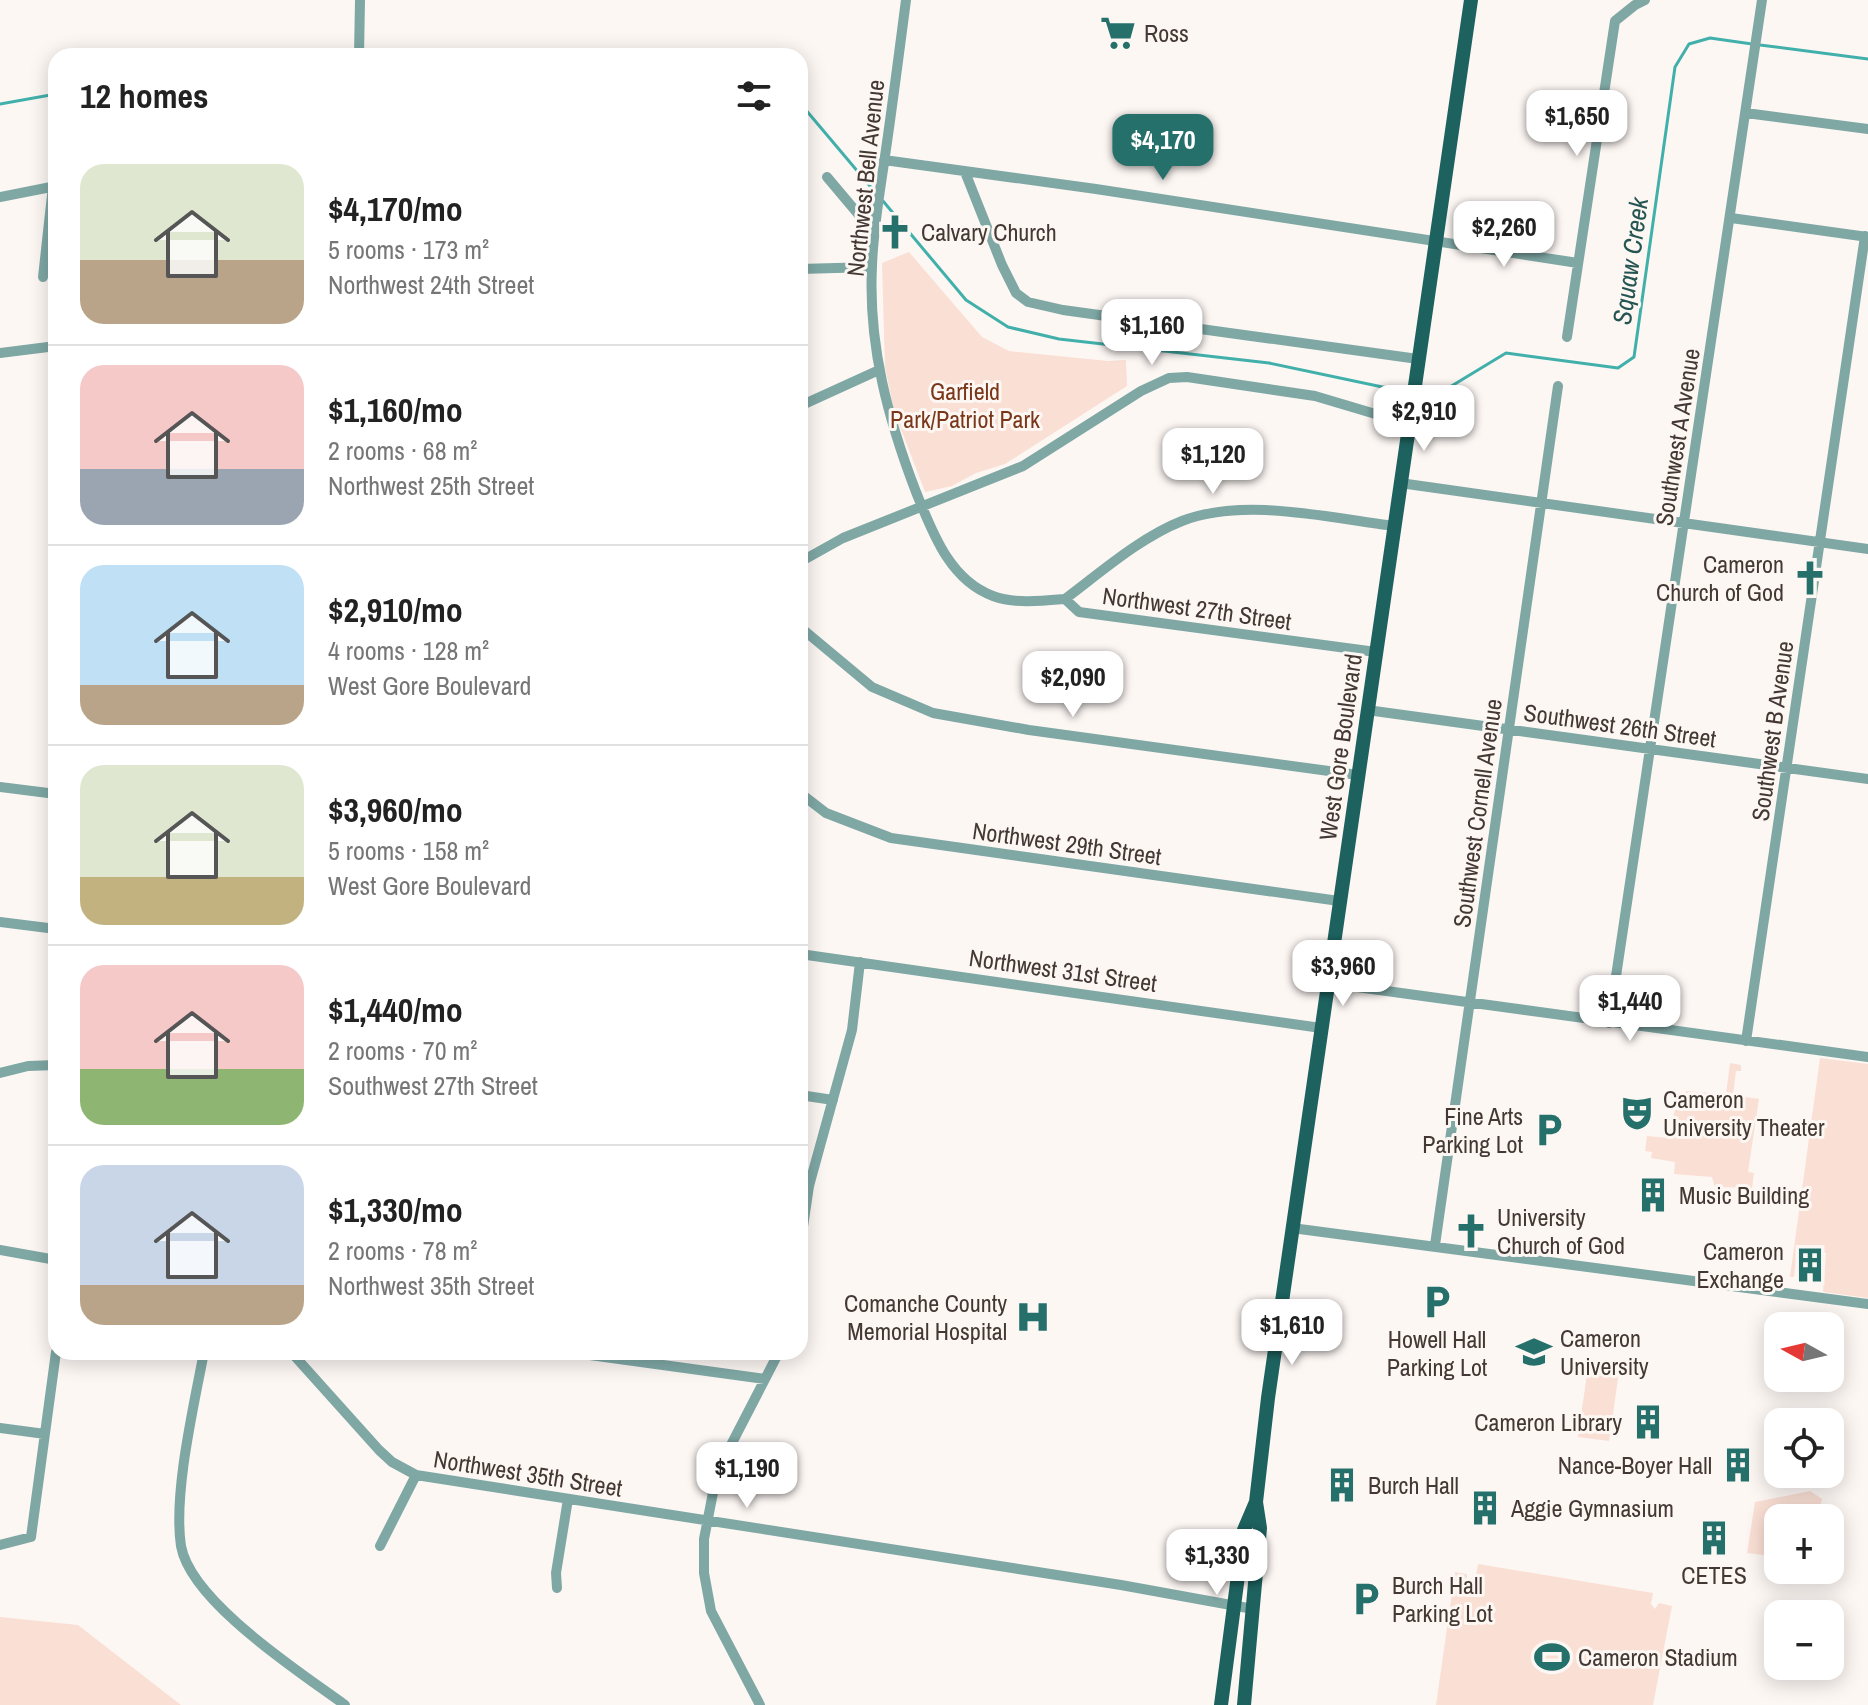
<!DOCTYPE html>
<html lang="en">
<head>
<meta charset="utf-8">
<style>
  body { margin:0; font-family:"Archivo Narrow",sans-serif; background:#f6f6f6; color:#222; height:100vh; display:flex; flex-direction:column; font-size:30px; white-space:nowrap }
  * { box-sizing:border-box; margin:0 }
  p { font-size:26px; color:#767676 }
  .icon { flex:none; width:44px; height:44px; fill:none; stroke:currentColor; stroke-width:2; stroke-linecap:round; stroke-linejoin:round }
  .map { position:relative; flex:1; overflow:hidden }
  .sheet { position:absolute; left:48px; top:48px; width:760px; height:1312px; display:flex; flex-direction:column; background:#fff; border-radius:24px; box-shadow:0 4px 20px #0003 }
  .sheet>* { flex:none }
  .needle { width:52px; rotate:278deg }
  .controls { position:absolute; left:1764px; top:1312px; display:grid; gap:16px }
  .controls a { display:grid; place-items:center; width:80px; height:80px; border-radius:16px; background:#fff; box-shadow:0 4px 20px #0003; font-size:40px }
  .price { position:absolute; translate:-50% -68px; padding:0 18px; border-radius:16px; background:#fff; color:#222; font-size:26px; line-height:52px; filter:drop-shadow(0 2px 4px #0008) }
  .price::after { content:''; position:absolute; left:50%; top:48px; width:24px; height:18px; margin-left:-12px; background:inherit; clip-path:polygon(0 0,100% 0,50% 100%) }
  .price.current { background:#26706c; color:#fff }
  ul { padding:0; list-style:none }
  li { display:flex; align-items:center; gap:24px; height:200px; padding:0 32px }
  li+li { border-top:2px solid #e0e0e0 }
  li span { display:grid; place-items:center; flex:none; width:224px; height:160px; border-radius:24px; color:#555 }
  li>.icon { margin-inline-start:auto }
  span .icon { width:96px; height:96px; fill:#fffc; stroke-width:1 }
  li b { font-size:34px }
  h2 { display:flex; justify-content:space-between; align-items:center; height:96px; padding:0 32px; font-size:34px }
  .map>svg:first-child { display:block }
  .green { fill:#fadfd4 }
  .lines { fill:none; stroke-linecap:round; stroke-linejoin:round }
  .stream { stroke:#42b0aa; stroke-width:3 }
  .minor { stroke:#7fa8a5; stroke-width:10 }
  .major { stroke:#1d625f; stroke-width:14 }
  .labels { text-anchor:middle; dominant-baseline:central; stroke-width:6; stroke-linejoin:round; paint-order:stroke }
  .poi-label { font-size:24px; fill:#443833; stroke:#fdf7f4; text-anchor:start }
  .street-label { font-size:24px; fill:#443833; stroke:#fdf7f4 }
  .park-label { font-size:24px; fill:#7a3619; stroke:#fdf7f4 }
  .water-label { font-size:26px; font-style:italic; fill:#255552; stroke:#fdf7f4 }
</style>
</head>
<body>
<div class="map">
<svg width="1868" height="1705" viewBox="0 0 1868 1705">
  <rect width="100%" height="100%" fill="#fdf7f4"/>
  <path class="green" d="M909 252 982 337 1009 351 1108 361 1126 360 1127 386 1005 464 976 473 952 486 925 492 894 411 885 367 882 263Z
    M1820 1058 1868 1064V1298L1823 1292 1826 1253 1797 1250 1794 1277H1790Z
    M1730 1063 1741 1065V1071H1736L1733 1095 1759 1099 1748 1172 1754 1173 1752 1188 1721 1187 1720 1191H1716L1712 1177 1674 1174 1675 1162 1651 1158 1652 1152 1645 1151 1647 1136 1668 1138 1675 1110 1683 1109 1686 1091 1726 1094Z
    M1589 1360 1620 1365 1609 1441 1578 1437Z
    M1810 1491 1822 1499 1818 1518H1778V1557L1747 1553 1755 1502Z
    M1478 1564 1653 1593 1651 1604 1655 1609 1659 1603 1672 1606 1653 1705H1436L1455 1572 1467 1574V1580L1476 1576Z
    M0 1617 78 1625 181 1705H0Z"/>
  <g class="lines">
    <path class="stream" d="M1760 45 1868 59
      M800 103 875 192
      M0 104 56 94
      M883 201 966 300 1008 327 1059 339 1269 363 1392 389
      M1435 396 1506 353 1618 368 1634 357 1675 67 1689 44 1710 38 1752 44"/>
    <path class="minor" d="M906 0C899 54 892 109 884 163 879 197 873 232 872 266 868 345 888 419 916 492 932 531 949 580 993 596 1015 604 1042 601 1065 599L1079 612 1376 652
      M359 56 360 0
      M1746 113 1868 129
      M884 160 1096 189 1578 263
      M965 172 1002 265 1016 293 1028 302 1063 310 1418 359
      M827 177 859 215 876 218
      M0 197 56 186
      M1731 218 1868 237
      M800 269 872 267
      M43 277 53 186
      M1567 337 1615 21 1635 5 1645 0
      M0 353 56 346
      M800 406 879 370
      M1400 483 1868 549
      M800 562 843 538 1023 466 1141 391 1169 378 1187 377 1315 396 1409 424
      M1065 599C1101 572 1141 537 1182 521 1245 497 1329 518 1394 526
      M800 627 872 687 933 713 1029 730 1358 775
      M1367 710 1868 779
      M0 787 56 794
      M800 793 826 813 891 838 1339 901
      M0 922 56 929
      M800 954 1321 1028
      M1328 983 1868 1057
      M1609 1023 1762 0
      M1746 1041 1865 236
      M0 1073 28 1066 56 1065
      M800 1095 833 1100
      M1292 1228 1868 1304
      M1435 1245 1558 386
      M800 1247 809 1186 852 1030 860 962
      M0 1250 56 1260
      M204 1352C194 1405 173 1494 181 1546 191 1602 300 1672 345 1705
      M291 1352 379 1450 392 1462 416 1475 1121 1585 1253 1609
      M568 1352 765 1379
      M0 1428 45 1434
      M0 1545 31 1537 56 1352
      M380 1546 416 1475
      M557 1588 556 1573 568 1499
      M760 1705 711 1611 704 1573V1539L717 1472 779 1352"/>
    <path class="major" d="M1221 1705 1244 1530 1256 1502
      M1244 1705 1260 1528 1256 1502 1268 1398 1471 0"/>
  </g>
  <defs>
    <g id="supermarket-bare" transform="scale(2.76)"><path d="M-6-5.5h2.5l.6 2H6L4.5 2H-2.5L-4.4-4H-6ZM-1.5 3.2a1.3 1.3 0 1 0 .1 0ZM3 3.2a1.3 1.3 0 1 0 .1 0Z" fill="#26706c" stroke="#fdf7f4" stroke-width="2.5" paint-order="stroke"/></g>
    <g id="church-bare" transform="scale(2.76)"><path d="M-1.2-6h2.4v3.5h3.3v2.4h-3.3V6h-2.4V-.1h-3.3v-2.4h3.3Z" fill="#26706c" stroke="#fdf7f4" stroke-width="2.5" paint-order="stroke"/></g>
    <g id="theatre-bare" transform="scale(2.76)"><path d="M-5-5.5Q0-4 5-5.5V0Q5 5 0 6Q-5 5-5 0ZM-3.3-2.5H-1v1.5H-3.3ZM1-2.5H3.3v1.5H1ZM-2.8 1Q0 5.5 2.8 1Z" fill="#26706c" stroke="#fdf7f4" stroke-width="2.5" paint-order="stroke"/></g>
    <g id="parking-bare" transform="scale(2.76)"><path d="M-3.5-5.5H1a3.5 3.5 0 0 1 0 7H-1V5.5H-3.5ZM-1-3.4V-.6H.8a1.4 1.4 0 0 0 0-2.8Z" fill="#26706c" stroke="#fdf7f4" stroke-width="2.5" paint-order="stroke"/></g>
    <g id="building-bare" transform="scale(2.76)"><path d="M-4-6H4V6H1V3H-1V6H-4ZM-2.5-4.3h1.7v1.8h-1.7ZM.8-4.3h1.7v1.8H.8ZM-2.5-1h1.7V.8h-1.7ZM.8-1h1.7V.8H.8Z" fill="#26706c" stroke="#fdf7f4" stroke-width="2.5" paint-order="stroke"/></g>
    <g id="hospital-bare" transform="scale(2.76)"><path d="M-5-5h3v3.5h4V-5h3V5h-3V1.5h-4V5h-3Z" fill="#26706c" stroke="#fdf7f4" stroke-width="2.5" paint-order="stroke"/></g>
    <g id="university-bare" transform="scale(2.76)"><path d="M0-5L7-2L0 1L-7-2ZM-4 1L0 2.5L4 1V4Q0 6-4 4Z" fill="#26706c" stroke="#fdf7f4" stroke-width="2.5" paint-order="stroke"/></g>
    <g id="stadium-bare" transform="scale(2.76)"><path d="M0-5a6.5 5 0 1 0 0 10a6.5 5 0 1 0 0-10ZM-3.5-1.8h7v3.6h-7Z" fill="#26706c" stroke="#fdf7f4" stroke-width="2.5" paint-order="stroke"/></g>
  </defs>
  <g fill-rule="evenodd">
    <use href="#supermarket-bare" x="1118" y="33"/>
    <use href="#church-bare" x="895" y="232"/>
    <use href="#church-bare" x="1810" y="578"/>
    <use href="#theatre-bare" x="1637" y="1113"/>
    <use href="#parking-bare" x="1549" y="1130"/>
    <use href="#building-bare" x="1653" y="1195"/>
    <use href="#church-bare" x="1471" y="1231"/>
    <use href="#building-bare" x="1810" y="1265"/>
    <use href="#parking-bare" x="1437" y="1302"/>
    <use href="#hospital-bare" x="1033" y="1317"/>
    <use href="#university-bare" x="1534" y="1352"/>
    <use href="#building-bare" x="1648" y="1422"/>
    <use href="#building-bare" x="1738" y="1465"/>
    <use href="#building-bare" x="1342" y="1485"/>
    <use href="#building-bare" x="1485" y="1508"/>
    <use href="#building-bare" x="1714" y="1538"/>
    <use href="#parking-bare" x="1366" y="1599"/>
    <use href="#stadium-bare" x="1552" y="1657"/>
  </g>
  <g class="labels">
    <g class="poi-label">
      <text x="1144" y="33">Ross</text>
      <text x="921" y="232">Calvary Church</text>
      <text x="1784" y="564" text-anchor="end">Cameron<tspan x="1784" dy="28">Church of God</tspan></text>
      <text x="1663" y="1099">Cameron<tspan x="1663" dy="28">University Theater</tspan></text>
      <text x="1523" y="1116" text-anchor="end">Fine Arts<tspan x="1523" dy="28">Parking Lot</tspan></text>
      <text x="1679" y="1195">Music Building</text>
      <text x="1497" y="1217">University<tspan x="1497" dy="28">Church of God</tspan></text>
      <text x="1784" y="1251" text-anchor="end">Cameron<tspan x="1784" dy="28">Exchange</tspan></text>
      <text x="1007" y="1303" text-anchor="end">Comanche County<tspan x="1007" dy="28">Memorial Hospital</tspan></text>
      <text x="1560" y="1338">Cameron<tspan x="1560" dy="28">University</tspan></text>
      <text x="1437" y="1339" text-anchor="middle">Howell Hall<tspan x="1437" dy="28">Parking Lot</tspan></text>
      <text x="1622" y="1422" text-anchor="end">Cameron Library</text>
      <text x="1712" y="1465" text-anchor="end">Nance-Boyer Hall</text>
      <text x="1368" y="1485">Burch Hall</text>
      <text x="1511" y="1508">Aggie Gymnasium</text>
      <text x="1714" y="1575" text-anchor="middle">CETES</text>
      <text x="1392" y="1585">Burch Hall<tspan x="1392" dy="28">Parking Lot</tspan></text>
      <text x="1578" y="1657">Cameron Stadium</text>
    </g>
    <g class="street-label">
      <text transform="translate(865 178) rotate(-84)">Northwest Bell Avenue</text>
      <text transform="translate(1677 437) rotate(-81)">Southwest A Avenue</text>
      <text transform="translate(1197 608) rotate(8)">Northwest 27th Street</text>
      <text transform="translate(1620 725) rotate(8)">Southwest 26th Street</text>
      <text transform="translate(1772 731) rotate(-82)">Southwest B Avenue</text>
      <text transform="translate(1340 747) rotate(-82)">West Gore Boulevard</text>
      <text transform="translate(1477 813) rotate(-82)">Southwest Cornell Avenue</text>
      <text transform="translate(1067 843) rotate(8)">Northwest 29th Street</text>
      <text transform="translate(1063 970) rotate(8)">Northwest 31st Street</text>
      <text transform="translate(528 1473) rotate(9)">Northwest 35th Street</text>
    </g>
    <g class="park-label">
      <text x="965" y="391">Garfield<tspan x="965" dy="28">Park/Patriot Park</tspan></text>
    </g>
    <g class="water-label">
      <text transform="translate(1630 261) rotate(-82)">Squaw Creek</text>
    </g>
  </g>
</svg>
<div class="controls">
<a><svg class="needle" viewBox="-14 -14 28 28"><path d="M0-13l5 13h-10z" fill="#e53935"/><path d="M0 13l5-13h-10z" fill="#767676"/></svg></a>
<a><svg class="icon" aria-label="locate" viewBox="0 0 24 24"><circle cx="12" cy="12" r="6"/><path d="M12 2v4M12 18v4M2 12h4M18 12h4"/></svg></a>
<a>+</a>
<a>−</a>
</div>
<b class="price" style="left:1577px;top:158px">$1,650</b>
<b class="price current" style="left:1163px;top:182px">$4,170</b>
<b class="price" style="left:1504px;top:269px">$2,260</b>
<b class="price" style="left:1152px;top:367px">$1,160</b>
<b class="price" style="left:1424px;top:453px">$2,910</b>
<b class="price" style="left:1213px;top:496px">$1,120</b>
<b class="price" style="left:1073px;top:719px">$2,090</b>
<b class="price" style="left:1343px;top:1008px">$3,960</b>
<b class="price" style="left:1630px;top:1043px">$1,440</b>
<b class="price" style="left:1292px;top:1367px">$1,610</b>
<b class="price" style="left:747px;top:1510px">$1,190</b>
<b class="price" style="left:1217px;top:1597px">$1,330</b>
<section class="sheet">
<h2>12 homes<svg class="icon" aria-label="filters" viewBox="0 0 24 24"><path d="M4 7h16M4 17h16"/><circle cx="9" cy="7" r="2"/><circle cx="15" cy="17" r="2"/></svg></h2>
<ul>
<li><span style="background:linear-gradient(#dfe7d0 60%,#b9a48a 0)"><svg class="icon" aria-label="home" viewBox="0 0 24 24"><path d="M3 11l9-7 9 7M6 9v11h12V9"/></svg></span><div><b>$4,170/mo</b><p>5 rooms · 173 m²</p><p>Northwest 24th Street</p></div></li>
<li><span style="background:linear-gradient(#f6c9c9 65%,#9aa5b1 0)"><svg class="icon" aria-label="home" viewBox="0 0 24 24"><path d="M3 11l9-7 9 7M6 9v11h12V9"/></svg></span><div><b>$1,160/mo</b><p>2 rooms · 68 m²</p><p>Northwest 25th Street</p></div></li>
<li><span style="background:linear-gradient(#bfe0f5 75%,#b9a48a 0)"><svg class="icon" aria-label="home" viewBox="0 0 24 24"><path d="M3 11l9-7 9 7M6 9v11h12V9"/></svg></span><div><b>$2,910/mo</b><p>4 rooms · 128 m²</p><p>West Gore Boulevard</p></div></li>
<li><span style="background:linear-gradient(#dfe7d0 70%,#c2b280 0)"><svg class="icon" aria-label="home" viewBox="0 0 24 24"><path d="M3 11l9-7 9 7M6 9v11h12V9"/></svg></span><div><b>$3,960/mo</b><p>5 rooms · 158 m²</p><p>West Gore Boulevard</p></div></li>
<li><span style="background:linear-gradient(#f6c9c9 65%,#8fb573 0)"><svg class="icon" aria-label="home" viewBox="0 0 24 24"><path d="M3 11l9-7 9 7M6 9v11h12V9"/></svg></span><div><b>$1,440/mo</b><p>2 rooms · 70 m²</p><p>Southwest 27th Street</p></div></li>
<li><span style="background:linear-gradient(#c9d6e8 75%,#b9a48a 0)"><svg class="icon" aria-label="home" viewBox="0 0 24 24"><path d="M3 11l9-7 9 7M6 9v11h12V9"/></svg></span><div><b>$1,330/mo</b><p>2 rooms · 78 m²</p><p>Northwest 35th Street</p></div></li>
</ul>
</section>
</div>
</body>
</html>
